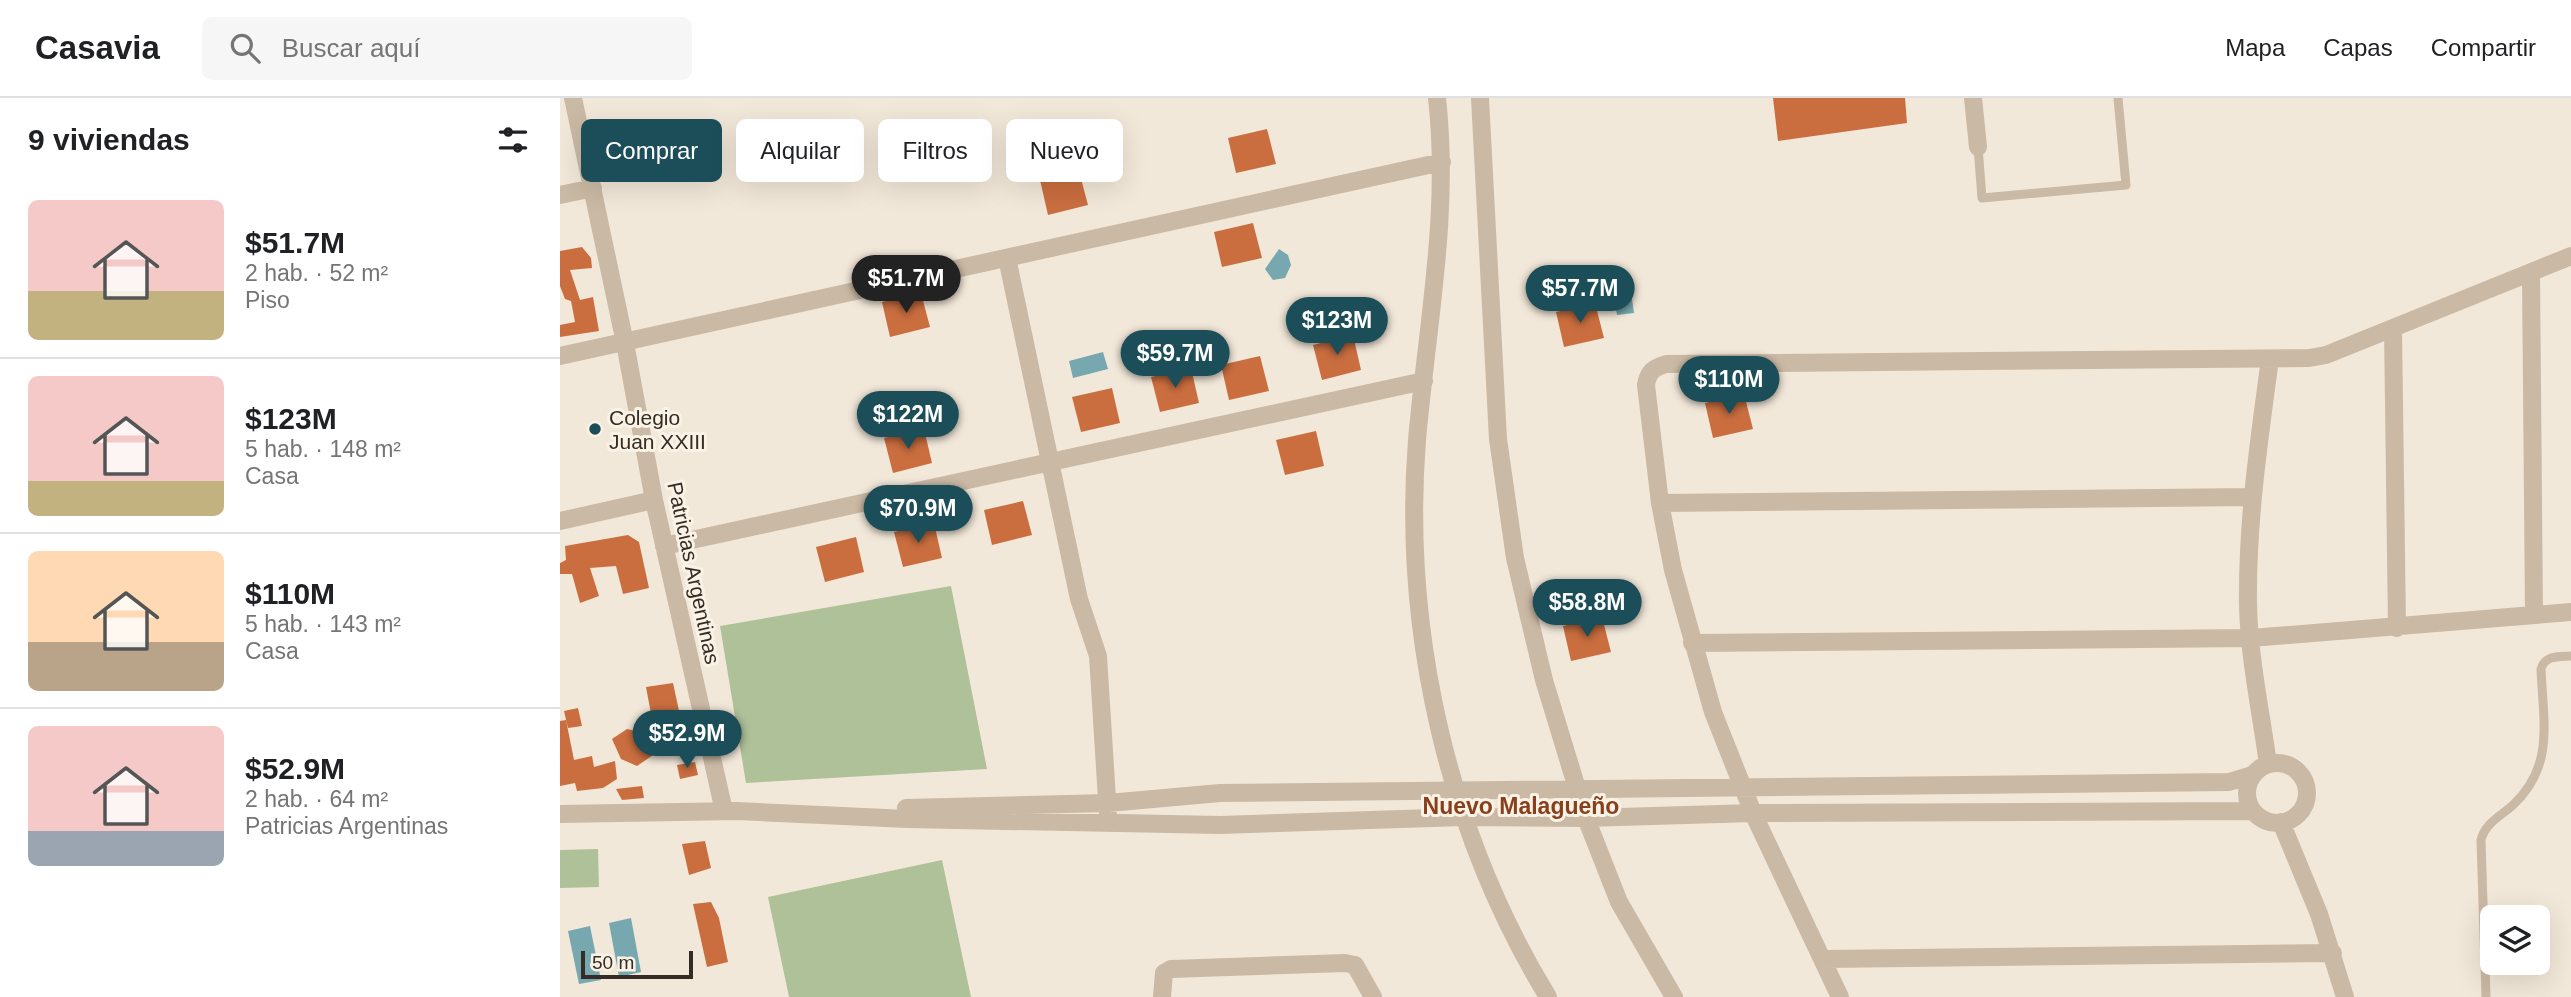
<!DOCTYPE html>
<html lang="es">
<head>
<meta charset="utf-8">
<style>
  body { margin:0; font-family:Arial,sans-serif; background:#f6f6f6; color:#202124; height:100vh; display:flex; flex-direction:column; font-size:26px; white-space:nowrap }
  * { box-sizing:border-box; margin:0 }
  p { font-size:23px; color:#757577 }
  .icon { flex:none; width:38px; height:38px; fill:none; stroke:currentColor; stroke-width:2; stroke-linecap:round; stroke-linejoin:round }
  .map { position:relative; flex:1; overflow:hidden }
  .drawer { display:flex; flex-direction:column; background:#fff; width:560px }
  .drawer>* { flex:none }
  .guide { position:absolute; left:21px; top:21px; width:665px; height:63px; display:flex; gap:14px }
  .fabs { position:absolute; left:1920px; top:807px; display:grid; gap:14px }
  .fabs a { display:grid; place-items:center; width:70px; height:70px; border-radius:10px; background:#fff; box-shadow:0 7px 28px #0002; font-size:35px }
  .scale { position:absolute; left:21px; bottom:18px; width:112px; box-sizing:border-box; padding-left:7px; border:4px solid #352c26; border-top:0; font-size:19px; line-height:24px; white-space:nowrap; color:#352c26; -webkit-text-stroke:5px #faf2e5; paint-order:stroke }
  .price { position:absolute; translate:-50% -60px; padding:0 16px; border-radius:24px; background:#1b4e58; color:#fff; font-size:23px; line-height:46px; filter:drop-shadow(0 2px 4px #0008) }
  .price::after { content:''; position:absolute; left:50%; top:42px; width:21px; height:16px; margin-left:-10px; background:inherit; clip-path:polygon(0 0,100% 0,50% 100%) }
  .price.on { background:#222; color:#fff }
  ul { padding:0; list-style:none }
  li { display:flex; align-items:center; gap:21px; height:175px; padding:0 28px }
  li+li { border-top:2px solid #e0e0e0 }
  li span { display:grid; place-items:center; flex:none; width:196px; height:140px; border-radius:10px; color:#555 }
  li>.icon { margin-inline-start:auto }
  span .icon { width:84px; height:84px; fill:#fffc; stroke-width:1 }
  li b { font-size:30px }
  h2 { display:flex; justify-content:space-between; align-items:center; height:84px; padding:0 28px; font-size:30px }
  .tag { padding:0 24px; border-radius:10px; background:#fff; box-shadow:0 7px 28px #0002; font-size:24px; line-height:63px }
  .tag.on { background:#1b4e58; color:#fff }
  header { display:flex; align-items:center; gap:42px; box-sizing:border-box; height:98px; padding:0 35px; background:#fff; border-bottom:2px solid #e0e0e0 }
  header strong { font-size:33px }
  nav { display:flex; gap:38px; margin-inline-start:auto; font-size:24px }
  .search { width:490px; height:63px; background:#f6f6f6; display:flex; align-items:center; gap:18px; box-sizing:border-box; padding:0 24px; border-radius:10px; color:#757577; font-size:26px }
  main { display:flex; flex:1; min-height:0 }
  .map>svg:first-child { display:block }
  .green { fill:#afc198 }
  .water { fill:#77a8b0 }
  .building { fill:#ca6e3f }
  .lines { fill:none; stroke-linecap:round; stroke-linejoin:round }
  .lane { stroke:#cab9a4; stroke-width:9 }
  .street { stroke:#cab9a4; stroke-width:18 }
  .poi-dot { fill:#1b4e58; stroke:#faf2e5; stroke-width:2.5 }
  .labels { text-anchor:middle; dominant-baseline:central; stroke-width:6; stroke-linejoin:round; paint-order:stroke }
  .poi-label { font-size:21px; fill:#352c26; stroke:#faf2e5; text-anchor:start }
  .street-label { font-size:21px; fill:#352c26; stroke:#faf2e5 }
  .neighbourhood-label { font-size:23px; font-weight:bold; fill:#87401d; stroke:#faf2e5 }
</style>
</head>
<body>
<header>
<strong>Casavia</strong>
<div class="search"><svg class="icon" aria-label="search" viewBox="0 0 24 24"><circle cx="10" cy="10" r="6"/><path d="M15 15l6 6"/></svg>Buscar aquí</div>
<nav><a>Mapa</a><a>Capas</a><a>Compartir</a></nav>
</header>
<main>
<section class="drawer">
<h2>9 viviendas<svg class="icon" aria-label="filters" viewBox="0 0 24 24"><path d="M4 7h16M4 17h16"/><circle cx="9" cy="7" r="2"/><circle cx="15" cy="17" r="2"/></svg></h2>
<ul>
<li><span style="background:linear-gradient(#f6c9c9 65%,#c2b280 0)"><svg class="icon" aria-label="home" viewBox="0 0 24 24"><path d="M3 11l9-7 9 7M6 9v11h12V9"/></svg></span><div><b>$51.7M</b><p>2 hab. · 52 m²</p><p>Piso</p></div></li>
<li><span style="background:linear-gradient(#f6c9c9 75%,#c2b280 0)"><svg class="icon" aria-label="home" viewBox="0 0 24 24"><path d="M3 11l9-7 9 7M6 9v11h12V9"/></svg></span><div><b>$123M</b><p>5 hab. · 148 m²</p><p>Casa</p></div></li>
<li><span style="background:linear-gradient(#ffd9b3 65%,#b9a48a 0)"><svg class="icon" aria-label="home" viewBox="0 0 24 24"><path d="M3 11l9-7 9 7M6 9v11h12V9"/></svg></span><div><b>$110M</b><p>5 hab. · 143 m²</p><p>Casa</p></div></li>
<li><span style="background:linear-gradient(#f6c9c9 75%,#9aa5b1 0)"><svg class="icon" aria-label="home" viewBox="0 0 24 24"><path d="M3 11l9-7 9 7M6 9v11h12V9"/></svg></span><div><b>$52.9M</b><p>2 hab. · 64 m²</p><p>Patricias Argentinas</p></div></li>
</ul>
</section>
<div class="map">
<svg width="2011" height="899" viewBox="0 0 2011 899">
  <rect width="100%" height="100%" fill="#f2e8d9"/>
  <path class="green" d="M391 488 427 671 186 685 160 528Z
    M38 751 39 789 0 790V752Z
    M382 762 411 899H229L208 799Z"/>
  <path class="water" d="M719 151 728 157 731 167 725 180 713 182 705 171Z
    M1069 180 1074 215 1057 217 1051 183Z
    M543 254 548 271 513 280 509 263Z
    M71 820 81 874 59 879 49 825Z
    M30 828 41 882 19 886 8 833Z"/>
  <path class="building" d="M1213 0H1345L1347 25 1218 43Z
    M707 31 716 66 676 75 668 40Z
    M519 73 528 107 488 117 480 82Z
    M693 125 702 160 662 169 654 134Z
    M22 149 31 160 32 170 10 172 20 202 33 199 39 233 0 239V227L15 224 11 203 5 201 0 188V153Z
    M361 195 370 229 330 239 322 204Z
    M1035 205 1044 240 1004 249 996 214Z
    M793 237 801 272 762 282 753 247Z
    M700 258 709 293 669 302 661 267Z
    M631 270 639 305 600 314 591 279Z
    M552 290 560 325 521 334 512 299Z
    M1184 296 1193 331 1153 340 1145 305Z
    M364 331 372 365 333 375 324 340Z
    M756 333 764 368 725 377 716 342Z
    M463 403 472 437 432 447 424 412Z
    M374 425 382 460 343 469 334 434Z
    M68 437 79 444 89 490 63 496 56 468 30 470 39 498 20 505 12 476H0V465L6 462 5 448Z
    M296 439 304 474 265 484 256 449Z
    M1042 519 1051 554 1011 563 1003 528Z
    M113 585 124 636 77 668 61 661 52 641 67 631 95 637 86 589Z
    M18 610 22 628 8 630 4 613Z
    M6 622 14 662 32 658 34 669 55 663 57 681 43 690 17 693 15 685 0 688V623Z
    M135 664 138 677 120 681 117 667Z
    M82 688 84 700 62 702 56 691Z
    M145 743 151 770 129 777 122 746Z
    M151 804 159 820 168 864 147 869 133 806Z"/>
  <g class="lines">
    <path class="lane" d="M1418 49 1422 100 1566 87 1558 0
      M1926 899 1921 742C1925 725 1941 718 1953 707 1995 668 1983 623 1981 571 1985 557 1998 559 2011 558"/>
    <path class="street" d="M13 0 65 245 94 402 164 713
      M877 0C890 116 867 227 857 342 842 534 888 735 988 899
      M920 0 938 341 955 460 984 582 1026 720 1059 804 1114 899
      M1413 0 1418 49
      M0 97 33 90
      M447 160 519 501 538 558 548 717
      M1971 175 1974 517
      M1833 230 1837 530
      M0 258 882 64
      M1100 405 1691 399
      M0 423 94 402
      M104 448 864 283
      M1132 545 1691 540 2011 514
      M1687 695a30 30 0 1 1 60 0a30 30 0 1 1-60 0Z
      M1708 666C1701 614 1689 560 1688 506 1687 423 1699 343 1710 261
      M346 710 548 705 660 695 1669 684 1692 677
      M0 716 178 713 347 721 660 727 903 719 1026 720 1193 715 1693 713
      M1721 724 1759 816 1785 899
      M1264 861 1773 855
      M602 899 604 875 611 871 785 865 795 867 813 899
      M1280 899 1193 715 1153 614 1113 472 1100 405 1086 287C1088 274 1093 270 1106 266L1749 260 1766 257 2011 158"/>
  </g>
  <circle class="poi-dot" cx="35" cy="331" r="7"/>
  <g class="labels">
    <g class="poi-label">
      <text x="49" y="319">Colegio<tspan x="49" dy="24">Juan XXIII</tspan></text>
    </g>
    <g class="street-label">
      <text transform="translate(134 475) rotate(78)">Patricias Argentinas</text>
    </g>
    <g class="neighbourhood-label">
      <text x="961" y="708">Nuevo Malagueño</text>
    </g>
  </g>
</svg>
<div class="fabs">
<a><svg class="icon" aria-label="layers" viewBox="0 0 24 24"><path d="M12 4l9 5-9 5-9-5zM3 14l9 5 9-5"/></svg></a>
</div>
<div class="scale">50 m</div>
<b class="price on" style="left:346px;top:217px">$51.7M</b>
<b class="price" style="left:1020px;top:227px">$57.7M</b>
<b class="price" style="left:777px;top:259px">$123M</b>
<b class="price" style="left:615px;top:292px">$59.7M</b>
<b class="price" style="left:1169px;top:318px">$110M</b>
<b class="price" style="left:348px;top:353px">$122M</b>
<b class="price" style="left:358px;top:447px">$70.9M</b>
<b class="price" style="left:1027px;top:541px">$58.8M</b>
<b class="price" style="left:127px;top:672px">$52.9M</b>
<div class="guide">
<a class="tag on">Comprar</a>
<a class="tag">Alquilar</a>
<a class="tag">Filtros</a>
<a class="tag">Nuevo</a>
</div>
</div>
</main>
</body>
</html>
